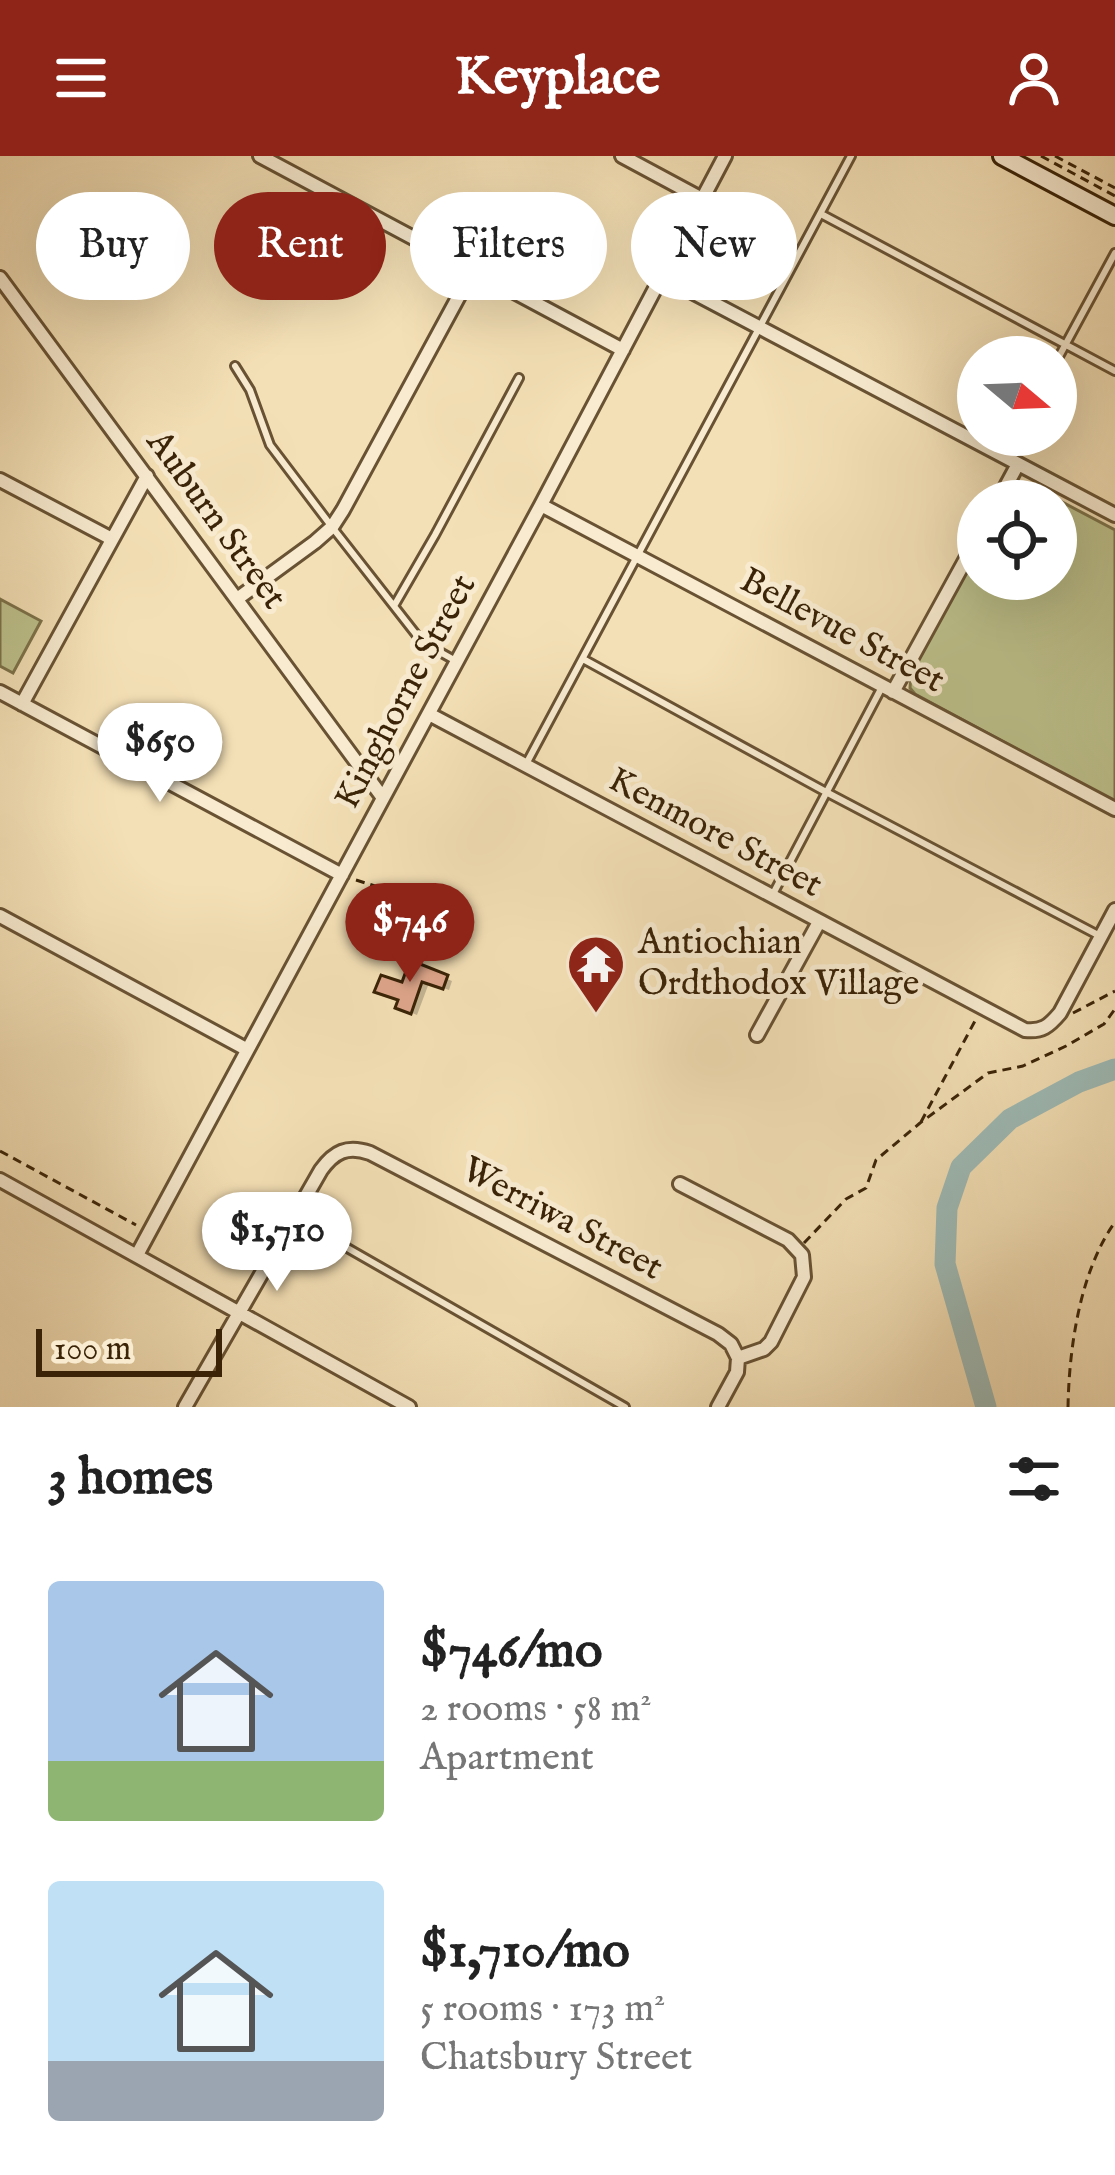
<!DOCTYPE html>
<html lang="en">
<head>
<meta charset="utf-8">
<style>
  body { margin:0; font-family:"IM FELL English",serif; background:#f6f6f6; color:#222; height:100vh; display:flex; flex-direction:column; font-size:45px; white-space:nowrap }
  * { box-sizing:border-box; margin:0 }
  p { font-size:39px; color:#767676 }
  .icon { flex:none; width:66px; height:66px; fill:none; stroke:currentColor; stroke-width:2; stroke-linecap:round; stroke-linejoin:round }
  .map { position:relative; height:1251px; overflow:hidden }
  .drawer { display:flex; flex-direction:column; background:#fff; flex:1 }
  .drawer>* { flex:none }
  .banner { position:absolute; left:36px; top:36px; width:1044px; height:108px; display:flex; gap:24px }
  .needle { width:78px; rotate:109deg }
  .controls { position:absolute; left:957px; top:180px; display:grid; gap:24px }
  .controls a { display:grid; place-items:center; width:120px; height:120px; border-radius:50%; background:#fff; box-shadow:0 12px 48px #0002; font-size:60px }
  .scale { position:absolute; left:36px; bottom:30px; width:186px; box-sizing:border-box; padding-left:12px; border:6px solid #3a2307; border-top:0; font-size:33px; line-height:42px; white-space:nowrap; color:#3a2307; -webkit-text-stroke:9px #f8ebd0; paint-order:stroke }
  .price { position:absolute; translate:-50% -102px; padding:0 27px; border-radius:42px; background:#fff; color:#222; font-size:39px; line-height:78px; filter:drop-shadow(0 3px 6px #0008) }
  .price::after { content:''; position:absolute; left:50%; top:72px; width:36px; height:27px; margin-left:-18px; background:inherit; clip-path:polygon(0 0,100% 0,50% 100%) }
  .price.current { background:#8f2418; color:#fff }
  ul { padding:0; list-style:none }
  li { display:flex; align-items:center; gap:36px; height:300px; padding:0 48px }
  li span { display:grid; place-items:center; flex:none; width:336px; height:240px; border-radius:12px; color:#555 }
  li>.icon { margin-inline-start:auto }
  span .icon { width:144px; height:144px; fill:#fffc; stroke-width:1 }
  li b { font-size:51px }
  h2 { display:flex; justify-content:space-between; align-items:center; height:144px; padding:0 48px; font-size:51px }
  .chip { padding:0 42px; border-radius:54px; background:#fff; box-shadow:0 12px 48px #0002; font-size:42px; line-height:108px }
  .chip.current { background:#8f2418; color:#fff }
  header { display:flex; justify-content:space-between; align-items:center; height:156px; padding:0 48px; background:#8f2418; color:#fff; font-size:54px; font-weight:800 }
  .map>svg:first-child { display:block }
  .green { fill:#bdc28d; stroke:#7c724a; stroke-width:3 }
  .shadow { fill:#0003 }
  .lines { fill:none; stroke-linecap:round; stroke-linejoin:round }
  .river { stroke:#9ebbb7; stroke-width:21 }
  .building { fill:#dea68b; stroke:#3a2307; stroke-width:3 }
  .service-casing { stroke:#685233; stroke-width:12 }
  .minor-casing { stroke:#685233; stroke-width:18 }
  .secondary-casing { stroke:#3a2307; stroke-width:22 }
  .path { stroke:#3a2307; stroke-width:3; stroke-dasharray:9 6; stroke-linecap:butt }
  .service { stroke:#f8ebd0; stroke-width:6 }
  .minor { stroke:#f8ebd0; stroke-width:12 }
  .secondary { stroke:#f8ebd0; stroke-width:16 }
  .labels { text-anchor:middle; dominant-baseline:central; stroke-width:10; stroke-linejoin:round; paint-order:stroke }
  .street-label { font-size:36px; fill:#3a2307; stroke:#f8ebd0 }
  .poi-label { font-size:36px; fill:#3a2307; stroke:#f8ebd0; text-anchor:start }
</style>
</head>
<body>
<header><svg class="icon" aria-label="menu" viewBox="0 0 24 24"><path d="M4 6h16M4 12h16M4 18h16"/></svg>Keyplace<svg class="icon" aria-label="person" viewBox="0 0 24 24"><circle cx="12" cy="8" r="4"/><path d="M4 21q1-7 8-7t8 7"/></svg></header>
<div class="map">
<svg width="1115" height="1251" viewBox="0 0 1115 1251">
  <rect width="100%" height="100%" fill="#f4e0b6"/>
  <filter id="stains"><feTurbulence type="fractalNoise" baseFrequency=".00167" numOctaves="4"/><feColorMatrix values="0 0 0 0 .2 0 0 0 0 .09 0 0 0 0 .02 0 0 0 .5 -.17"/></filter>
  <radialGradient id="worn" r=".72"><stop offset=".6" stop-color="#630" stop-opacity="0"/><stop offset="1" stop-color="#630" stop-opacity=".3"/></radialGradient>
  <path class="green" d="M1018 327 1030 329 1115 374V646L915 538 910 532 911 518 978 392V423H1056V345H1003L1009 334Z
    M0 443 41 465 13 517 0 510Z"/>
  <path class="shadow" d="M411 808 452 825 449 834 429 827 417 859 405 854 403 830Z"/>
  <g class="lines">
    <path class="river" d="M986 1251 945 1108 947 1052 961 1011 1010 963 1079 926 1115 913"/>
  </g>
  <path class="building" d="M410 804 448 819 443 833 422 826 411 858 395 852 398 844 374 836 381 819 402 826Z"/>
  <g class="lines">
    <g class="service-casing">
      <path id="service" d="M821 58 1115 215
        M1056 206 1115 97
        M235 210 250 234 270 289 332 371 422 486 456 505
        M1005 301 1017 279
        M394 450 435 379 519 222
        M583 503 826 636 1098 779
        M525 610 851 0
        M773 738 882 531
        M295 1062 625 1251"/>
    </g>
    <g class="minor-casing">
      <path id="minor" d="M260 0 623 194
        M622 0 702 43
        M662 120 1115 359
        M0 122 383 642
        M0 324 110 382
        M998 345 1018 308
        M541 349 1115 653
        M237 443 315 386 332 371 343 354 473 114
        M0 536 342 719
        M893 536 978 381
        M22 548 147 320
        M429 558 1025 874C1042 876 1049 870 1060 857L1115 754
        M0 760 246 893
        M757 879 819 766
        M0 1024 409 1251
        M680 1028 788 1084 802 1099 804 1121 771 1186 764 1193 738 1202
        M137 1099 541 349 725 0
        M185 1251 321 1014C334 996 347 989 370 997L718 1178 731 1188 738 1202
        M718 1251 737 1216 738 1202"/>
    </g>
    <g class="secondary-casing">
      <path id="secondary" d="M1002 0 1115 60"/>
    </g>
    <path class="path" d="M1041 0 1115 40
      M1055 0 1115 32
      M356 724 410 741C408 759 393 772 391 789
      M413 741H414
      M1073 857 1115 835
      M921 966 976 863
      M0 995 136 1069
      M804 1087 846 1043 866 1032 876 1004 920 967 988 917 1023 910 1066 890 1104 868 1115 853
      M1068 1251C1069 1192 1080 1115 1115 1066"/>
    <use href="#service" class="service"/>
    <use href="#minor" class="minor"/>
    <use href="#secondary" class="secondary"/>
  </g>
  <defs>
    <g id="temple-pin" transform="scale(3)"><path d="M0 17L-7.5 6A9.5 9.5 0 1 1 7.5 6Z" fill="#8f2418" stroke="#f8ebd0"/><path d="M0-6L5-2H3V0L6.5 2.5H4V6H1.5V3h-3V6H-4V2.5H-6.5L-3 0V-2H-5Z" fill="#fff"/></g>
  </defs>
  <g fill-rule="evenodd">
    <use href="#temple-pin" x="596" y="808"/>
  </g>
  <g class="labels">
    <g class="street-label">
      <text transform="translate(216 364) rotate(54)">Auburn Street</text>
      <text transform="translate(842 475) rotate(28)">Bellevue Street</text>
      <text transform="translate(406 536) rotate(-62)">Kinghorne Street</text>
      <text transform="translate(715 677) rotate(28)">Kenmore Street</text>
      <text transform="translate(562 1063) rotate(28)">Werriwa Street</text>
    </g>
    <g class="poi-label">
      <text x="638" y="787">Antiochian<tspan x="638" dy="41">Ordthodox Village</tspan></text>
    </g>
  </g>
  <rect width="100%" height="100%" filter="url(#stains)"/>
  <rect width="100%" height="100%" fill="url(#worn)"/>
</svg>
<div class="controls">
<a><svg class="needle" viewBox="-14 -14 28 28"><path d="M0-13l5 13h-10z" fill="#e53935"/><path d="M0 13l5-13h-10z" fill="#767676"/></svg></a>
<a><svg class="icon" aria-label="locate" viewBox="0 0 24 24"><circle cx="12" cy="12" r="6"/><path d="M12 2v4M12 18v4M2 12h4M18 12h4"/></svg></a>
</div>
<div class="scale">100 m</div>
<b class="price" style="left:160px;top:649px">$650</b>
<b class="price current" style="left:410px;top:829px">$746</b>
<b class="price" style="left:277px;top:1138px">$1,710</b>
<div class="banner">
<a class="chip">Buy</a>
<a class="chip current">Rent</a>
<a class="chip">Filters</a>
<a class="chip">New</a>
</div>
</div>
<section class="drawer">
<h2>3 homes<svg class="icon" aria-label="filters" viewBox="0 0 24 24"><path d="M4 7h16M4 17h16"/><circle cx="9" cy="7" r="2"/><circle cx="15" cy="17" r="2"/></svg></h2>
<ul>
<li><span style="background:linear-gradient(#a9c7e8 75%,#8fb573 0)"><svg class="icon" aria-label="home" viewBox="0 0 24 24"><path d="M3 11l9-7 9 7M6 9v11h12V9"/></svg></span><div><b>$746/mo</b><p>2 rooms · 58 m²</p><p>Apartment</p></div></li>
<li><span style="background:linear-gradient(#bfe0f5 75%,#9aa5b1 0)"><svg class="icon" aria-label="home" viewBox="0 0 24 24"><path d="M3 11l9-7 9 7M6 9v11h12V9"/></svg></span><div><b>$1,710/mo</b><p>5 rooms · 173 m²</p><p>Chatsbury Street</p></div></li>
</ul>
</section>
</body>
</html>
